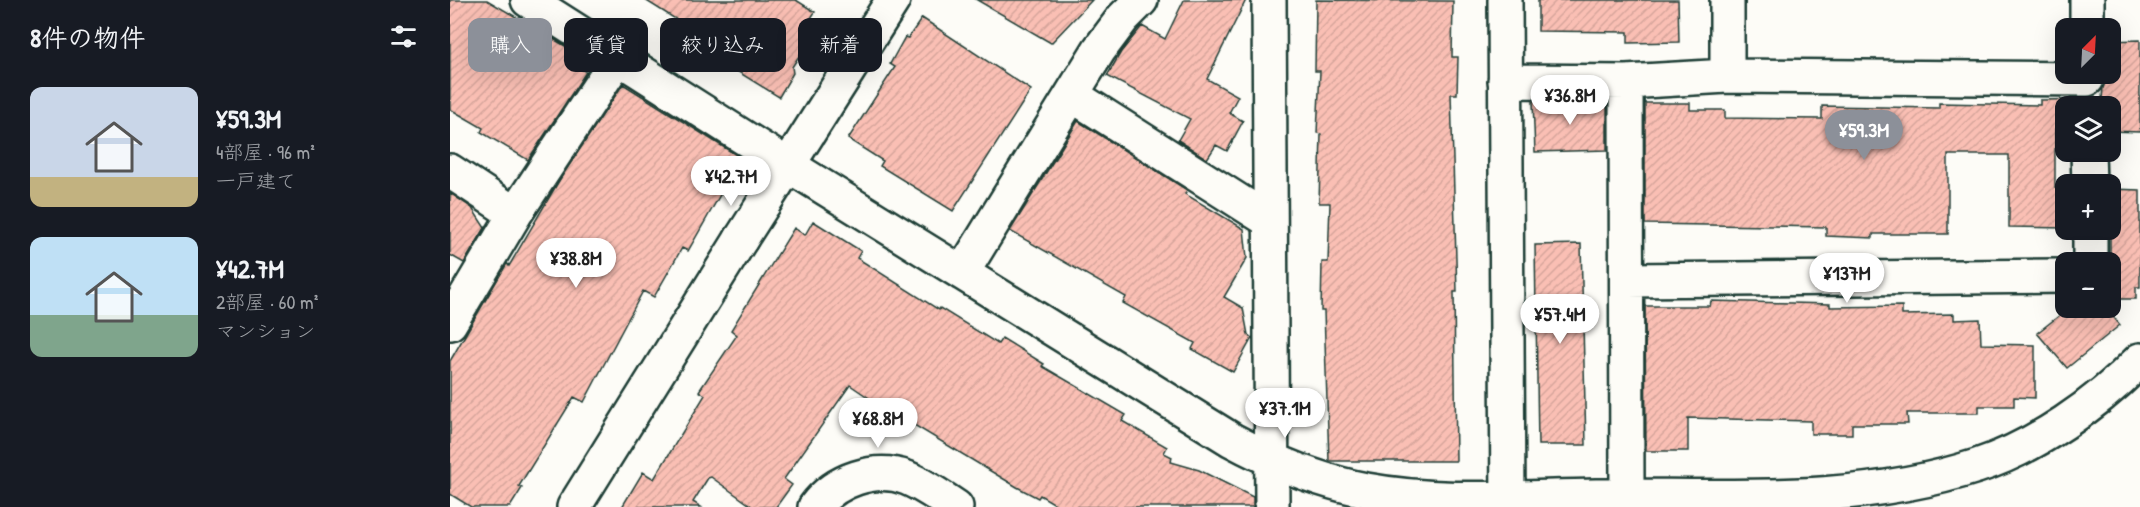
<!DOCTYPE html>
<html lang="ja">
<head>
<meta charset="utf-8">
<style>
  body { margin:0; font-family:"Patrick Hand","Klee One",sans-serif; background:#20242c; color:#f1f3f6; height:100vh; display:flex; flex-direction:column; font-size:22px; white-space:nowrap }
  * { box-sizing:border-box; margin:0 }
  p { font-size:20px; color:#9ea1a6 }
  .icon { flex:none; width:33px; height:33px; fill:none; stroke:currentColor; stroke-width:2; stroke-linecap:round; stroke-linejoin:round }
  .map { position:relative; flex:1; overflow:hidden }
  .details { display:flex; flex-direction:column; background:#171b24; width:450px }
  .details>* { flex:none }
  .banner { position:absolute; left:18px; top:18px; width:570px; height:54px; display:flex; gap:12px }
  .needle { width:39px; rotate:24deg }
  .buttons { position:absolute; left:1605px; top:18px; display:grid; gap:12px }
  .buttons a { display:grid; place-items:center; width:66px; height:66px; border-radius:12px; background:#171b24; box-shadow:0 6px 24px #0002; font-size:30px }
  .price { position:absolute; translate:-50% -51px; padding:0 14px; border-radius:21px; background:#fff; color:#222; font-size:20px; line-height:39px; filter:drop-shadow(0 2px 3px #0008) }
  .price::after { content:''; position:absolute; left:50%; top:36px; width:18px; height:14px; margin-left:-9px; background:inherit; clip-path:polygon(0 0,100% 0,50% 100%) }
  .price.active { background:#8c9099; color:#fff }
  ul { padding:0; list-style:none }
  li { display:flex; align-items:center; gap:18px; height:150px; padding:0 30px }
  li span { display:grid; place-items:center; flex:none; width:168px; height:120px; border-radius:12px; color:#555 }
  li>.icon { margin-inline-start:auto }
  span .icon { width:72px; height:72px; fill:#fffc; stroke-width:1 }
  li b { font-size:26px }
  h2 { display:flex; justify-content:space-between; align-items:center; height:72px; padding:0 30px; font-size:26px }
  .tag { padding:0 21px; border-radius:12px; background:#171b24; box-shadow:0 6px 24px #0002; font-size:21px; line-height:54px }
  .tag.active { background:#8c9099; color:#fff }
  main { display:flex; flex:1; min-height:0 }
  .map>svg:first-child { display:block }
  .building { fill:url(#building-hatch); stroke:#1f3d34; stroke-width:1.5 }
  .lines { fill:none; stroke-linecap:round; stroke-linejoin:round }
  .minor-casing { stroke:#1f3d34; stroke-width:38 }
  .tertiary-casing { stroke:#1f3d34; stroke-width:38 }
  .minor { stroke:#fdfcf7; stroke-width:33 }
  .tertiary { stroke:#fdfcf7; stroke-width:33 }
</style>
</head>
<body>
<main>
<section class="details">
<h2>8件の物件<svg class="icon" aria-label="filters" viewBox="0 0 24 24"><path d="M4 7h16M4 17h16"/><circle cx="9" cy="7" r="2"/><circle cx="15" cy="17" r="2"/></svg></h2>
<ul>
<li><span style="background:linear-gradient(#c9d6e8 75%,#c2b280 0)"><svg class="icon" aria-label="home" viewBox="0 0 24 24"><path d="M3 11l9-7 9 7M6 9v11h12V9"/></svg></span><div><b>¥59.3M</b><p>4部屋 · 96 m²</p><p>一戸建て</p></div></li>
<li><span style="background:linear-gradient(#bfe0f5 65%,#7fa58c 0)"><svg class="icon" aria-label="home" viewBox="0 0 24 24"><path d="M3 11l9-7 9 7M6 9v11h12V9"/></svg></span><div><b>¥42.7M</b><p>2部屋 · 60 m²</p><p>マンション</p></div></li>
</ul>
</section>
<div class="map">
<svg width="1690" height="507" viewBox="0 0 1690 507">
  <defs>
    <pattern id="building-hatch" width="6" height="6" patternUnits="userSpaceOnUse" patternTransform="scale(1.5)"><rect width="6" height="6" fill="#fabfb4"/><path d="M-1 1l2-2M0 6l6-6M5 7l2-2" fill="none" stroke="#d6a59b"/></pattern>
  </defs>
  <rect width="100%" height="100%" fill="#fdfcf7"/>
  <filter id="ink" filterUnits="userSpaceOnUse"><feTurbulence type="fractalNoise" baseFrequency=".0167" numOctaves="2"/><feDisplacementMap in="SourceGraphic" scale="12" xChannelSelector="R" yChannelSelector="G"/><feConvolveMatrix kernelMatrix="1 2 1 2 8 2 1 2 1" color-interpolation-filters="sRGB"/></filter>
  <g filter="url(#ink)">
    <path class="building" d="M0 0H37L122 50 116 60 136 72 78 160 31 132 33 128 0 109Z
      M195 0H346L365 12 361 18 370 24 342 67 343 73 329 97 269 60 275 50Z
      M527 0H642L601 43Z
      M734 0H796L757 79 788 96 779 113 793 121 777 151 766 145 757 159 728 140 740 119 657 76 671 52 692 26 715 39Z
      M866 0 1003 1 1002 57H1008L1007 94H1001L1007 292H1004L1006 461H879L874 311H871L872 262H878L880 203H869L871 134 867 133 870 71H865Z
      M1088 0H1228L1229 42 1178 43V32L1088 31Z
      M472 18 581 90 503 211 430 166 433 161 398 139 445 67 440 64 455 37 458 38Z
      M1690 40V132L1660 131V106H1616V129H1605V188H1616V228L1559 227V155H1498V234H1423V238L1376 236V227L1195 224V103H1240V110H1275V118L1372 119V106L1489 108V103L1590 105V100L1652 99 1654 74H1660V41Z
      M173 84 291 158 238 251 232 248 204 297 193 291 134 402 124 397 69 486 72 488 60 507H21L0 494V361L57 263 59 266 110 179Z
      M1145 100V104H1157V150L1085 152 1083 101Z
      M628 121 737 190 735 194 794 229 797 258 774 297 793 308 798 335 802 338 783 372 742 349 745 343 673 303 676 297 560 231Z
      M1660 189 1690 190V287H1686V299H1660Z
      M0 193 22 208 35 228 14 263 0 255Z
      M363 221 411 251 407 258 489 310 490 308 548 344 552 338 594 364 592 366 676 415 672 421 717 447 714 453 722 457 721 462 749 470 803 497V507H610L590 495 588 498 567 487 451 417 450 419 400 385 334 479 342 485 326 507H303L261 477 258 478 243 502 251 507H172L193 472 204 479 255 395 249 391 287 335 281 330 344 228 355 235Z
      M1131 244 1136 445H1088L1085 245Z
      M1261 301 1380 304V307L1452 306V315L1504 314V320L1530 319 1531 344 1585 345V398L1564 397V406H1529V413H1457L1458 424H1402V434H1361V421L1238 418V451H1196L1195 306H1260Z
      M1619 308H1656L1670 325 1617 368 1587 333Z"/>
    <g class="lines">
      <g class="minor-casing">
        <path id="minor" d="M78 0 312 149 782 440C825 463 868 481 916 490 991 504 1070 497 1146 496 1272 495 1405 506 1527 466 1586 447 1647 404 1690 360
          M819 0 822 507
          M1055 0 1058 507
          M1637 0V28
          M1277 76 1637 79
          M1055 81 1176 82 1177 496
          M1176 82 1277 76V0
          M622 95 820 221
          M1638 152 1639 184
          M0 171 65 214
          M1640 230V262
          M291 239 314 203
          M512 273 649 50 673 18 691 0
          M1178 280 1616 276
          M0 323 65 214 168 58
          M365 507C385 480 425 466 457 478 474 485 491 497 506 507"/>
      </g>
      <g class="tertiary-casing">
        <path id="tertiary" d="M314 203 443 0
          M124 507 291 239"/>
      </g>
      <use href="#minor" class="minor"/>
      <use href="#tertiary" class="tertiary"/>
    </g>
  </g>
</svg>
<div class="buttons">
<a><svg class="needle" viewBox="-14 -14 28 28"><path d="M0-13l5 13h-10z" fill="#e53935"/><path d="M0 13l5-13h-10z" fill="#9ea1a6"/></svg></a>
<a><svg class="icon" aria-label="layers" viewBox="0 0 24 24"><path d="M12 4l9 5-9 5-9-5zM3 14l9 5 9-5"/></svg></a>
<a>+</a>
<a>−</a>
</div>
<b class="price" style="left:1120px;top:126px">¥36.8M</b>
<b class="price active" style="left:1414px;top:161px">¥59.3M</b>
<b class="price" style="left:281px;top:207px">¥42.7M</b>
<b class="price" style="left:126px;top:289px">¥38.8M</b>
<b class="price" style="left:1397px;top:304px">¥137M</b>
<b class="price" style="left:1110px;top:345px">¥57.4M</b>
<b class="price" style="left:835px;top:439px">¥37.1M</b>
<b class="price" style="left:428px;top:449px">¥68.8M</b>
<div class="banner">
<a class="tag active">購入</a>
<a class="tag">賃貸</a>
<a class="tag">絞り込み</a>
<a class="tag">新着</a>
</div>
</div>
</main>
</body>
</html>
